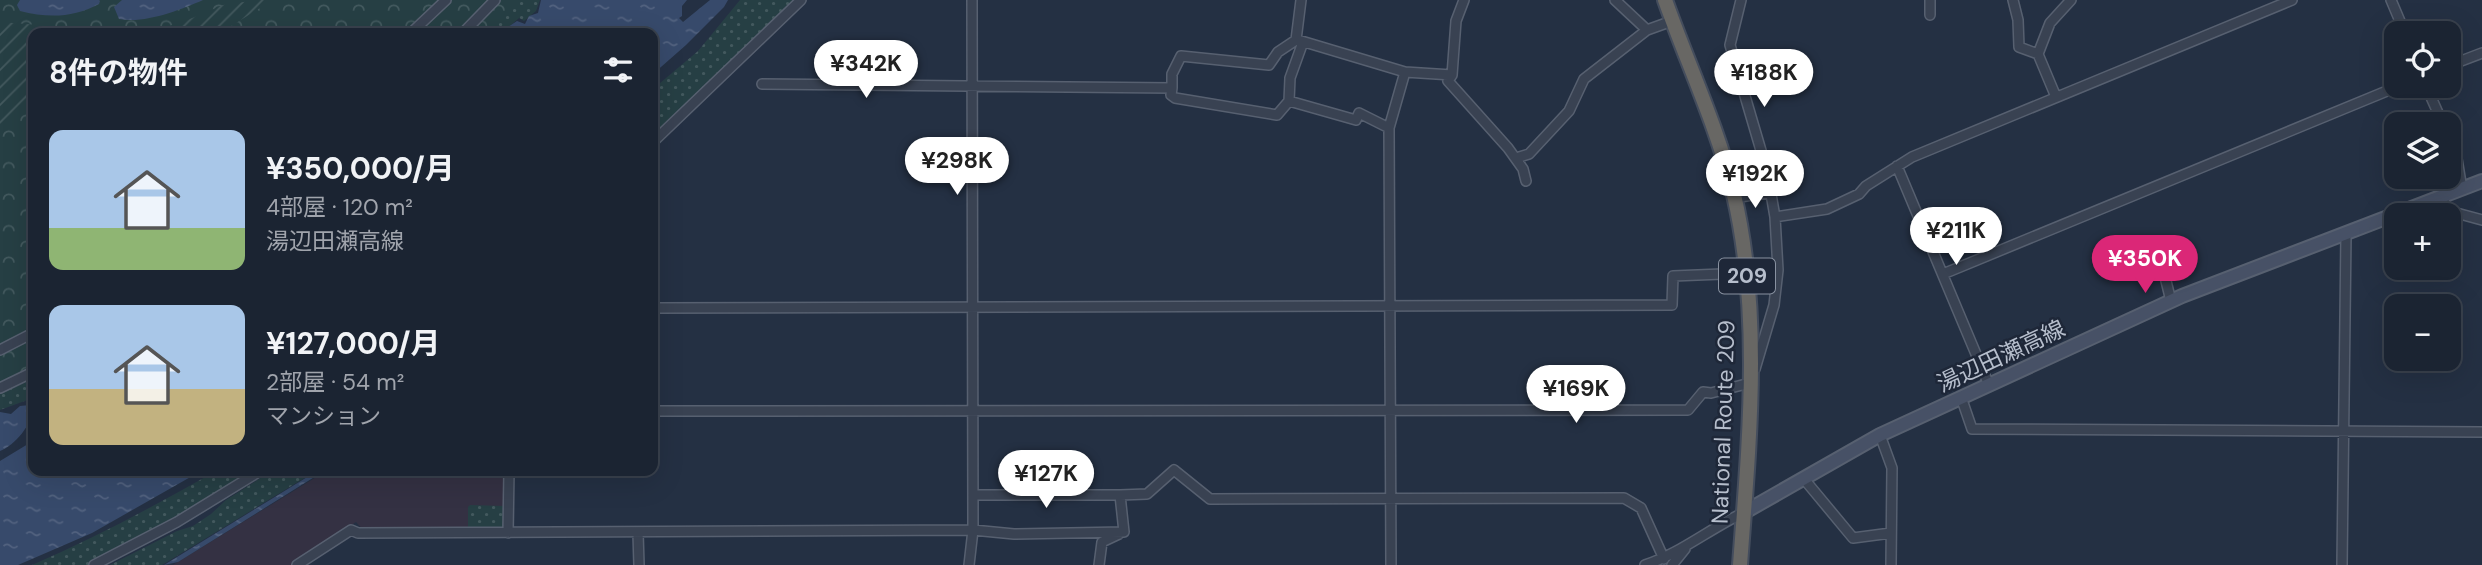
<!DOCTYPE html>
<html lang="ja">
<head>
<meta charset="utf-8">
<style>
  body { margin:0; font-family:"DM Sans","Noto Sans JP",sans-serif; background:#28303e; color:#f1f3f6; height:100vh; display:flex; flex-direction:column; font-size:26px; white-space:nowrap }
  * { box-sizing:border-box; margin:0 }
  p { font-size:23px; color:#a0a4ac }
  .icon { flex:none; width:38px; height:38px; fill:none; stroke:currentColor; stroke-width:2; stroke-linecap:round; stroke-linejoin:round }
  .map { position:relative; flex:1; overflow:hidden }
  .sheet { position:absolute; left:28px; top:28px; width:630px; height:448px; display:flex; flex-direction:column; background:#1b2432; border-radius:14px; box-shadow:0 7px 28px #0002,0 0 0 2px #39414d }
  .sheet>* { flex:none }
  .tools { position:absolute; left:2384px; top:21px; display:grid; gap:14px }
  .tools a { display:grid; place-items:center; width:77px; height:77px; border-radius:14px; background:#1b2432; box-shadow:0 7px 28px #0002,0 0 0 2px #39414d; font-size:35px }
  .price { position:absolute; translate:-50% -60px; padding:0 16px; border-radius:24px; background:#fff; color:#222; font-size:23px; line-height:46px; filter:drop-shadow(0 2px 4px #0008) }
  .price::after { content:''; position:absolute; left:50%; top:42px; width:21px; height:16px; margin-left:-10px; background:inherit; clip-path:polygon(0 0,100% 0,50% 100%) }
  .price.selected { background:#db2777; color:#fff }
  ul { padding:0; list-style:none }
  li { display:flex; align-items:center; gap:21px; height:175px; padding:0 21px }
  li span { display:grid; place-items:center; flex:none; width:196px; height:140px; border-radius:14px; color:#555 }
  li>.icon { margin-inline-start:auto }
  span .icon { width:84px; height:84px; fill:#fffc; stroke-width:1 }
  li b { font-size:30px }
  h2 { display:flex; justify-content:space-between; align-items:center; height:84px; padding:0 21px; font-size:30px }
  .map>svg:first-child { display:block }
  .medical { fill:#343143 }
  .grass { fill:url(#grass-dots) }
  .park { fill:url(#park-crowns) }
  .garden { fill:url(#garden-furrows) }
  .water { fill:url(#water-ripples) }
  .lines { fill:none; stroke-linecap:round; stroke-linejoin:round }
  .minor-casing { stroke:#576070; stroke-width:12 }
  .secondary-casing { stroke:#576070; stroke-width:16 }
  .trunk-casing { stroke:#444d5d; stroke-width:18 }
  .minor { stroke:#394252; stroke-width:9 }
  .secondary { stroke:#475166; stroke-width:12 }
  .trunk { stroke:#686764; stroke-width:14 }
  .labels { text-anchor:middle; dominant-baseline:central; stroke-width:5; stroke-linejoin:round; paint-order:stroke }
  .shield { fill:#1e2738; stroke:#8891a0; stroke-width:2 }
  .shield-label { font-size:21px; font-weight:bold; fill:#b6becc }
  .street-label { font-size:23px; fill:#b6becc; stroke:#1e2738 }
</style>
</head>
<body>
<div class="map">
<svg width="2482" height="565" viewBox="0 0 2482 565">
  <defs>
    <pattern id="grass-dots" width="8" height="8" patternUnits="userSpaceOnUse" patternTransform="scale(1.75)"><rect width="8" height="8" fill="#263f44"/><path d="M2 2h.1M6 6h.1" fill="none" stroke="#43595e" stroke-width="1.8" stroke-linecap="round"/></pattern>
    <pattern id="park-crowns" width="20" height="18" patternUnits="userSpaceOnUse" patternTransform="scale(1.75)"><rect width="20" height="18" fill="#263f44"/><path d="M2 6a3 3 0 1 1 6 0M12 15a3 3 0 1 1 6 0" fill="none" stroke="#43595e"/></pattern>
    <pattern id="garden-furrows" width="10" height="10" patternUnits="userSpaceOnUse" patternTransform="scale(1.75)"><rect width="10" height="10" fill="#263f44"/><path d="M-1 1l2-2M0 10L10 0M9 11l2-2" fill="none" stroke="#43595e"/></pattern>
    <pattern id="water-ripples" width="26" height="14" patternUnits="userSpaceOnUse" patternTransform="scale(1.75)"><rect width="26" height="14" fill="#374a6b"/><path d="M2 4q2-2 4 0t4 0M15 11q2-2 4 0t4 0" fill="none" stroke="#52627f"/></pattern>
  </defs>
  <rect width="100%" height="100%" fill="#243043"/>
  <path class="medical" d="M326 471H504V528L363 530 356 522 291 565H173Z"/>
  <path class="grass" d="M504 0H540L536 11 524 21 519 18 502 33H473Z
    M740 0H799L653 139V89L698 51Z
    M33 379V398L0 410V394Z
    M216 471H259L179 520 91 565H32C95 538 156 505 216 471Z
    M272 471H316L162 565H110L177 531 193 526 211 514 226 500Z
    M470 505 505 506 504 528 502 530H468V507Z"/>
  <path class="park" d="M0 0H522L487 33H33V377L0 393Z"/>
  <path class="garden" d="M257 0H273L220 33H165L159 29 185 21 223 5Z
    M0 22 39 25V33H33V103L0 127Z"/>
  <path class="water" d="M20 0H99L100 1 99 4C73 18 48 18 20 11L17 5Z
    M122 0H203C180 10 145 24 119 19L114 7Z
    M541 0H687L682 6V16L679 18 683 22 710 0H728L724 7 686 45 653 74V33H504L505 29 517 21 525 24 529 16 538 13Z
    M30 405 33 408C32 425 15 445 0 451V412L11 414 20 406Z
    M33 441V471H201L92 533 18 565H0V461Z
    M317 471H324L178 562 164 565Z"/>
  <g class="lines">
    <g class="minor-casing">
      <path id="minor" d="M1464 0 1456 21 1452 75 1448 81 1508 148 1523 169 1526 181
        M1615 0 1647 30 1672 21
        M1741 0 1730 45 1767 171 1775 217 1778 270 1774 305 1755 369
        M2013 0 2018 20 2019 47 2038 54
        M2391 0 2405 33
        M1930 15V0
        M411 33 446 0
        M463 33 495 0
        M1298 40 1405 72 1452 75
        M2448 66 2482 53
        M762 84 1172 88 1171 95 1175 98 1277 115 1289 101 1290 78 1303 42
        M2426 86 2443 124
        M1172 88V74L1181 56 1269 65 1278 52 1296 40 1301 0
        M2056 97 2038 54 2050 23 2071 0
        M1289 101 1356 120 1359 113 1389 128
        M2448 138 2457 159 2462 189
        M653 142 801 0
        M1516 158 1529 154 1569 111 1584 79 1647 30
        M1897 166 1989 385
        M2442 197 2449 211 2482 220
        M1734 198 1771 192
        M1775 217 1827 209 1859 194 1866 186 1912 157 2292 0
        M2159 253 2171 301
        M1943 274 2399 86
        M653 308 1672 305 1673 276 1747 273
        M0 350 33 333
        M0 388 33 372
        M1961 397 1972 429 2482 432
        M653 411 1688 410 1703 392 1711 393 1750 383
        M1880 435 1892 468 1891 565
        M1804 479 1853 538 1891 533
        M973 495H1120
        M508 533 509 471
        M638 533 639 565
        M94 565 177 522 260 471
        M297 565 351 530 358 533 973 530 1014 534 1124 532 1120 495 1147 494 1174 470 1210 499 1624 498 1641 508 1664 559
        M969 565 973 530 972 0
        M1099 565 1102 542 1119 534
        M1391 565 1389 128 1405 72
        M1645 565C1681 553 1709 529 1743 513
        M1672 565 1685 549
        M2342 565 2346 234"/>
    </g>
    <g class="secondary-casing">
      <path id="secondary" d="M1743 513 1880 435 2182 296 2482 181"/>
    </g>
    <g class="trunk-casing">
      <path id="trunk" d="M1665 0C1688 65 1718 128 1734 195 1762 316 1749 443 1740 565"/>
    </g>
    <use href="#minor" class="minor"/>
    <use href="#secondary" class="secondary"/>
    <use href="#trunk" class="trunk"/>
  </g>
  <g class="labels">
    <rect class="shield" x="1719" y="258.5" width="56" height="35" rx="5"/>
    <g class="shield-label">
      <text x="1747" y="276">209</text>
    </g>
    <g class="street-label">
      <text transform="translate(2001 356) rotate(-25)">湯辺田瀬高線</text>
      <text transform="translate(1723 422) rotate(-88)">National Route 209</text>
    </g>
  </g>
</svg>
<div class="tools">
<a><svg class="icon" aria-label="locate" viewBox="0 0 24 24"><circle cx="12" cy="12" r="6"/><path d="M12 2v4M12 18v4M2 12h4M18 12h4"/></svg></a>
<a><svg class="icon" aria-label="layers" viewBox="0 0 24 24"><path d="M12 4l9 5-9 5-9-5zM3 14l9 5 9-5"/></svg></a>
<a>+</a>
<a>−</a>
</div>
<b class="price" style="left:866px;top:100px">¥342K</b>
<b class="price" style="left:1764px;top:109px">¥188K</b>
<b class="price" style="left:957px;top:197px">¥298K</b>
<b class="price" style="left:1755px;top:210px">¥192K</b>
<b class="price" style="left:1956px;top:267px">¥211K</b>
<b class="price selected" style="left:2145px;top:295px">¥350K</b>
<b class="price" style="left:1576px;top:425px">¥169K</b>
<b class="price" style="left:1046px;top:510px">¥127K</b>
<section class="sheet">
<h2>8件の物件<svg class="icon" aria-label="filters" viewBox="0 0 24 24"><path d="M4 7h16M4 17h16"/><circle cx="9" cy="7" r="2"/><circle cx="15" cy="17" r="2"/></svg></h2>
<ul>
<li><span style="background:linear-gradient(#a9c7e8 70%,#8fb573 0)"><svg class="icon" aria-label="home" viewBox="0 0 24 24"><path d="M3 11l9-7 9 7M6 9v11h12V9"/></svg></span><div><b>¥350,000/月</b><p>4部屋 · 120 m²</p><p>湯辺田瀬高線</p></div></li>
<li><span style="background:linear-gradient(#a9c7e8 60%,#c2b280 0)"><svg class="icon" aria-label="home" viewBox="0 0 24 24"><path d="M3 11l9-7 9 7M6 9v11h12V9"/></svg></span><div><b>¥127,000/月</b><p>2部屋 · 54 m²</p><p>マンション</p></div></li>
</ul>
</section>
</div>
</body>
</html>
